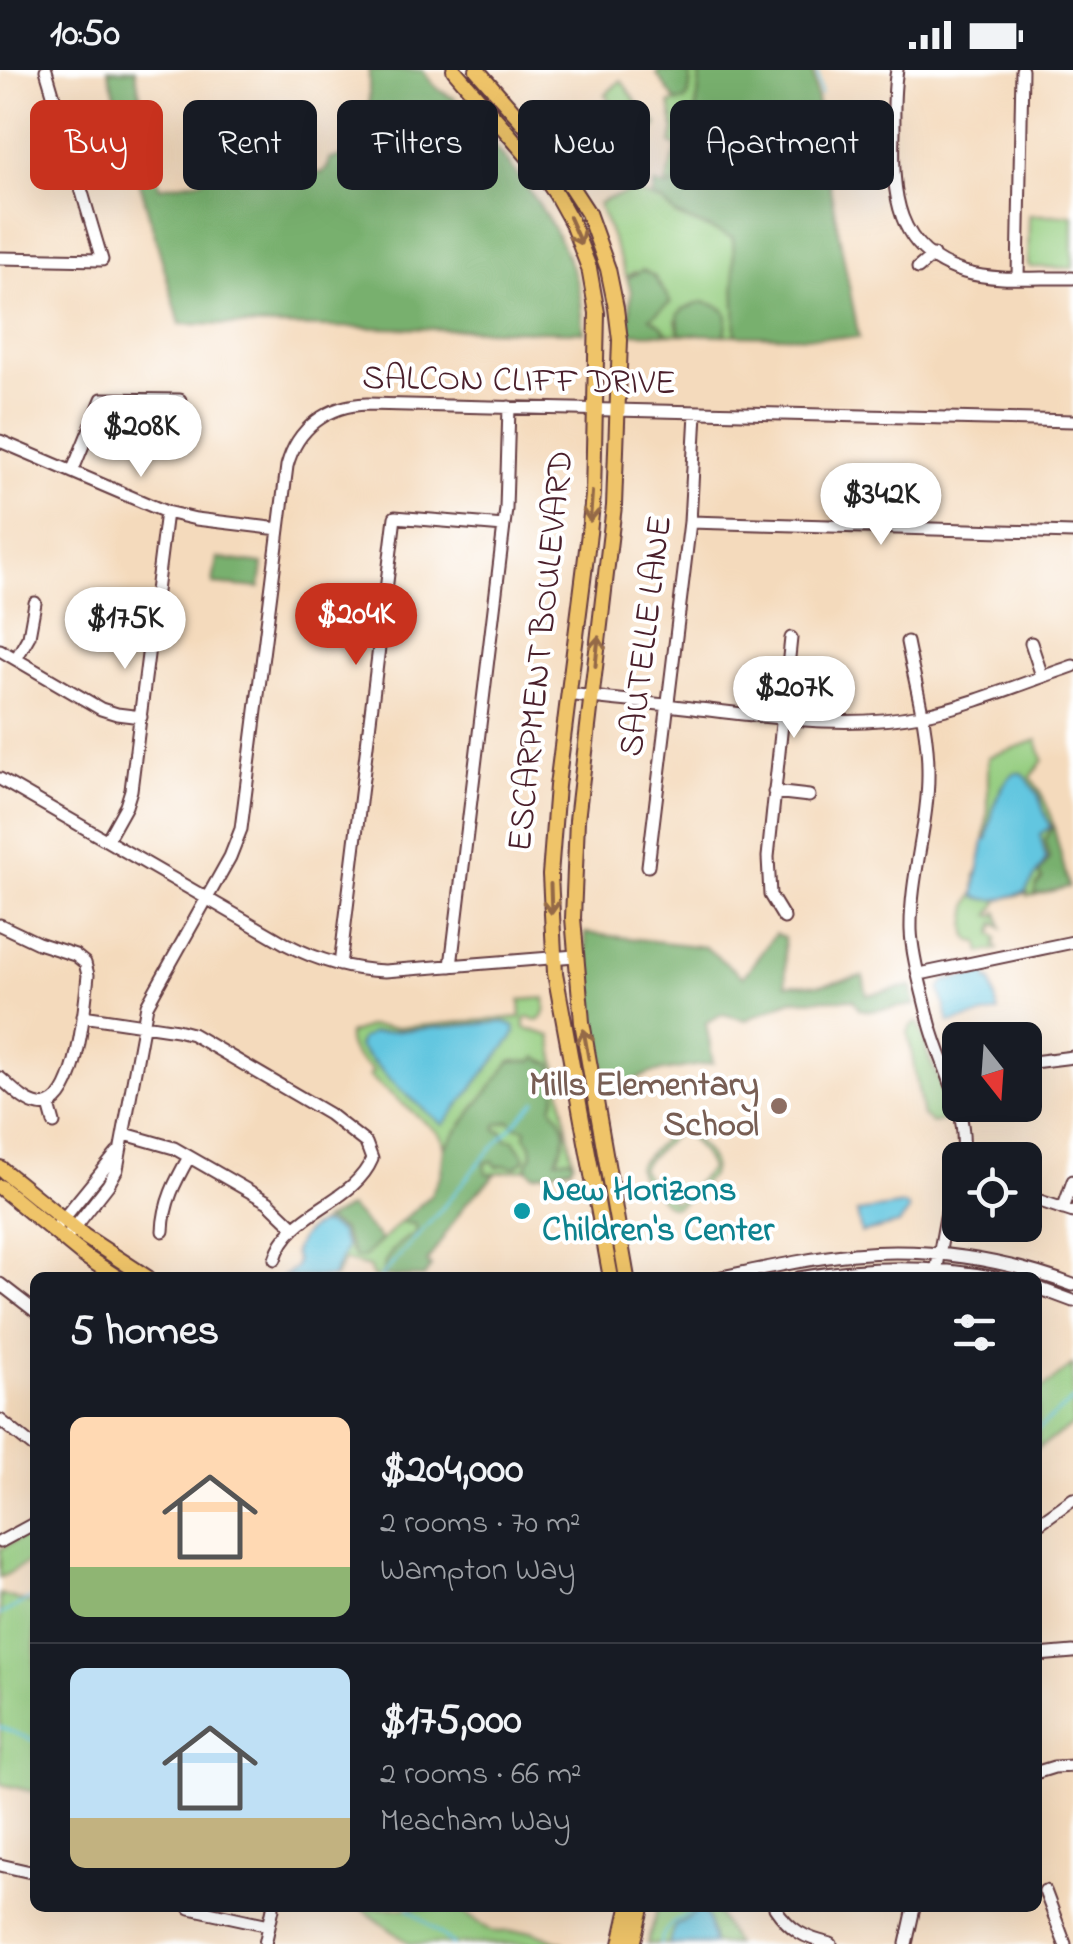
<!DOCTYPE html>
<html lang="en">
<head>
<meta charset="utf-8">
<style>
  body { margin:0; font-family:"Indie Flower",sans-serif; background:#20242c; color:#f1f3f6; height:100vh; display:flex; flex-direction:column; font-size:38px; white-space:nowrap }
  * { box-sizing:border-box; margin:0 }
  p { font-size:32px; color:#9ea1a6 }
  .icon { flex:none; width:55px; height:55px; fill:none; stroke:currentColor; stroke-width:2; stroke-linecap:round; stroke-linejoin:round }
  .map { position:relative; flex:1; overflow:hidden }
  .drawer { position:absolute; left:30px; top:1202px; width:1012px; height:640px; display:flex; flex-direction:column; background:#171b24; border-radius:15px; box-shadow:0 10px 40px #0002 }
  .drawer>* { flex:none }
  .top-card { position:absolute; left:30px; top:30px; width:1015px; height:90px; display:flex; gap:20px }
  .needle { width:65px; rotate:163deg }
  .controls { position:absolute; left:942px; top:952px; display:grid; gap:20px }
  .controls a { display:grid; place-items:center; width:100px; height:100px; border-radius:15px; background:#171b24; box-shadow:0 10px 40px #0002; font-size:50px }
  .price { position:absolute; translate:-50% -85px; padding:0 22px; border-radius:35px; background:#fff; color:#222; font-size:32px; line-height:65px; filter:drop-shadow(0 2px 5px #0008) }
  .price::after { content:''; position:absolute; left:50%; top:60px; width:30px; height:22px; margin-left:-15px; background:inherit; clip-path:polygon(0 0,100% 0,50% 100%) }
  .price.active { background:#c8321e; color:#fff }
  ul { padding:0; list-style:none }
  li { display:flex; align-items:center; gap:30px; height:250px; padding:0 40px }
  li+li { border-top:2px solid #363941 }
  li span { display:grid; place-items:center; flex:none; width:280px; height:200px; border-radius:15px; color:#555 }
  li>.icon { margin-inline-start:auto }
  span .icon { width:120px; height:120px; fill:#fffc; stroke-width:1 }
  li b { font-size:42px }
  h2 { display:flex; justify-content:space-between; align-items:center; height:120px; padding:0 40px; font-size:42px }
  .tag { padding:0 35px; border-radius:15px; background:#171b24; box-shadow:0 10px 40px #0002; font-size:35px; line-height:90px }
  .tag.active { background:#c8321e; color:#fff }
  .status { display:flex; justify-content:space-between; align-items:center; height:70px; padding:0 50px; background:#171b24; direction:ltr }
  .status svg { height:28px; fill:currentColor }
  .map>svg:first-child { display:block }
  .green { fill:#95cd80; stroke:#707656; stroke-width:2.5; fill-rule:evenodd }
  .forest { fill:#78b06e; stroke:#61684c; stroke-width:2.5 }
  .water { fill:#62c6e0; stroke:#567286; stroke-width:2.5 }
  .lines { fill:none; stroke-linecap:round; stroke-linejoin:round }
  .stream { stroke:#62c6e0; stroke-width:2.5 }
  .minor-casing { stroke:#643b41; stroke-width:15 }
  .major-casing { stroke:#643b41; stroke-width:18 }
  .minor { stroke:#fff; stroke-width:11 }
  .major { stroke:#efc469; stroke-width:14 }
  .oneway { stroke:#946947 }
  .education-dot { fill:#8d6e63; stroke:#fff; stroke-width:4 }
  .culture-dot { fill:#0f9aa8; stroke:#fff; stroke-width:4 }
  .labels { text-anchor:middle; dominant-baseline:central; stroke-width:8; stroke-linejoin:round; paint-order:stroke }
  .street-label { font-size:35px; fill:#4a1f2b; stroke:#fff }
  .education-label { font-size:35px; font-weight:bold; fill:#785e54; stroke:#fff; text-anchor:end }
  .culture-label { font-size:35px; font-weight:bold; fill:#0d838f; stroke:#fff; text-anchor:start }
</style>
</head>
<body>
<div class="status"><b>10:50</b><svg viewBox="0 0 49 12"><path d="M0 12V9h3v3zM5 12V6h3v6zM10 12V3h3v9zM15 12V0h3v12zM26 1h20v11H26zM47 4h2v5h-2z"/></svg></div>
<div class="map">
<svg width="1073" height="1874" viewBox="0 0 1073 1874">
  <rect width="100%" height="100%" fill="#fff"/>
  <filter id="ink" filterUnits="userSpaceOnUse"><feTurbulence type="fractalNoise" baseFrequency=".01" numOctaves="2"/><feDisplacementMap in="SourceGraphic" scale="20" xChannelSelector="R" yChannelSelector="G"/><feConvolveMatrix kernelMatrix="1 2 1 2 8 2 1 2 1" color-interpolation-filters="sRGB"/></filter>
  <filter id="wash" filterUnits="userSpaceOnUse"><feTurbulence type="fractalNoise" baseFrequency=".0048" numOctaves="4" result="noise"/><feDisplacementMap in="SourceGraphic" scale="40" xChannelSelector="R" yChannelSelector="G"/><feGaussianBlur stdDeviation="2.25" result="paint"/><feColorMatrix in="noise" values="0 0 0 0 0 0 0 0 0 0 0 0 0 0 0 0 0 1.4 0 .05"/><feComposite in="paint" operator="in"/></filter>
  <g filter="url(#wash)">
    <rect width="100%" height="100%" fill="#f4dabc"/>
    <path class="green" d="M689 0H700C700 38 687 73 676 109L672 116 665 117 677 77 671 74 674 59 670 33 680 32 688 27 691 9Z
      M621 10 641 39 657 54 654 60 628 52C624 44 616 45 612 37L606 35 609 27 605 25Z
      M631 121 662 131 676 145 733 167 736 265H724L726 258 676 250 679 264H668L660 254 649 248 670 233 634 202 627 208C617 183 609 159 598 134 610 126 618 128 631 121Z
      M1029 145H1073V198L1030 197 1028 194Z
      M1037 670 1043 690 1031 707C1039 721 1052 740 1052 755 1052 770 1043 773 1050 789L1039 803 1042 808 1034 825 1028 826V823L1000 829 990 845 994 846 998 842 1002 858 995 853 992 864 997 868 995 876 998 879 981 883 979 872 972 871 968 867 966 857 969 834 975 822 976 805 982 791 988 740V687Z
      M545 928C546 936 547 947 538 951L530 947 525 949V958L551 966 573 1091 570 1088 556 1091C566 1066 572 1061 552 1037L556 1024 552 994C539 988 527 995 515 990L511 991 444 1078 443 1070 438 1063 369 1006 373 1001C359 990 346 982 348 964L370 956 395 958 521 947 520 930Z
      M914 953H918C924 964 924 974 928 985 936 1006 949 1026 951 1048L932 1053 923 1046 908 963 911 956Z
      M504 1051H511L526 1058 525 1066 531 1075 532 1085 527 1093V1099L486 1104 484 1093 487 1090 516 1097 524 1089V1085L496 1060 495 1055Z
      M679 1057C689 1062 713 1085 713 1097 713 1100 712 1103 711 1105 704 1112 683 1136 674 1137 666 1137 660 1128 655 1123 647 1115 640 1108 637 1097L642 1090 673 1060ZM679 1061C691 1067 706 1086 710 1099L679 1130 673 1132 649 1110 641 1099 645 1092Z
      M325 1150 342 1160 351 1182 363 1188 401 1152 414 1154 418 1158 414 1165C396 1172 388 1187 382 1204L383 1207H373L369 1197 344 1190 335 1207 282 1208 295 1198 297 1191 294 1182 301 1168Z
      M1073 1295V1355L1038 1378V1322Z
      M35 1461V1489L0 1508V1479Z
      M0 1524 35 1535V1722L0 1714Z
      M361 1838H457L493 1862 532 1861 565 1874H410Z
      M658 1838H714L735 1874H647Z"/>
    <path class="forest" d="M108 0H135L159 117 202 110 220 95 245 88 262 90 277 97 298 103H322L328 97 329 89 369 82V0H423C431 14 439 22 454 28 501 85 557 142 578 216 582 230 582 247 584 262L180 254Z
      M659 0H689C691 9 691 23 685 31L676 32 656 3Z
      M700 0H813L827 102 859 268 736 265 733 168 676 145 662 131 652 128 655 114 665 117 672 116 676 109C687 73 700 38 700 0Z
      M643 200 654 206 669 229 670 233 650 248 660 254 668 264 629 263 631 222 627 208Z
      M702 232C726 236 732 242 724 265L679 264 678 244 683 239Z
      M217 488 263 494 260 518 213 514Z
      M1053 754 1069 817 1034 825 1036 816 1042 809 1039 803 1049 789 1045 770Z
      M585 863 705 877 743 907 775 864 784 867 786 914 820 915 863 906 867 925 911 916 915 935 870 941 859 939 853 929 791 930 746 950 722 944 706 953 713 993 651 1003 607 1020 589 911Z
      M536 987 552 994 556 1024 552 1037C571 1060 566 1067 556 1090L570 1088 573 1091 571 1097 534 1105 527 1099V1093L532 1085 531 1075 525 1066 526 1059 514 1056 510 1051 496 1055V1060L502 1061 505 1069 514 1070 524 1085 525 1089 516 1097 503 1095 497 1097 493 1091 484 1093 486 1103 496 1104 466 1133 427 1192 431 1196 424 1207H383C381 1190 398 1171 414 1165L417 1159 414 1154 401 1152 430 1126 441 1104 444 1078 511 991H533Z
      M349 1137 381 1170 363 1188H355L342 1160 325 1150Z"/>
    <path class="water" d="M1014 703H1022L1026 707 1038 725 1050 757 1040 764 1046 790 1025 822C1008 827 992 834 975 826 975 806 982 790 984 770H987C991 747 996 718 1014 703Z
      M986 903 988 911 991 910 998 942 949 953 940 919 945 911Z
      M505 952 514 956 515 963 513 967 443 1055 400 1019 358 977 361 969 372 963Z
      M904 1135 907 1136 909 1141 899 1154 861 1163 857 1142Z
      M325 1154 339 1162 346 1177 332 1207H282L295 1198 297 1191 294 1182C299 1168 309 1155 325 1154Z
      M702 1839 709 1850 713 1874H669L675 1856Z"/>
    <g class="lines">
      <path class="stream" d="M817 0 821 25
        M380 1208 439 1142 483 1088 536 1031
        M1038 1359 1073 1330
        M0 1545 35 1526
        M0 1657 35 1671
        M408 1838 453 1874
        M660 1874C664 1854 681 1848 698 1838"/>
    </g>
  </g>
  <g filter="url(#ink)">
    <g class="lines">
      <g class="minor-casing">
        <path id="minor" d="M897 0C893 20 894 42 894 62 892 123 895 181 964 202 998 212 1038 207 1073 208
          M0 188 102 190 46 0
          M918 198 933 185
          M1018 207 1022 0
          M0 371 166 442 196 449 279 459
          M72 402 102 329 180 330
          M690 452 1073 463
          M907 572C915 613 928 657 928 700 929 754 910 806 911 860 912 889 923 922 929 950 941 998 970 1039 962 1090
          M1031 573 1042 606
          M0 580 101 639 117 644 141 647
          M16 589 29 566 35 533
          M569 624C612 630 655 633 699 639 772 647 846 659 920 645 972 635 1023 613 1073 596
          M0 709 286 874C317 890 349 900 385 901L575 886
          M774 722 809 726
          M107 770 126 736 131 720 166 442
          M648 796 690 452 696 343
          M784 848 770 825 768 787 791 568
          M0 855 38 873 75 885 85 893 88 905C85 931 78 1043 39 1035 25 1033 11 1017 0 1008
          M340 895 395 447 504 456
          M451 896 506 439 509 337
          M920 904 1073 872
          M83 946 177 960 192 964 329 1044 366 1073 372 1089C353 1134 289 1140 275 1189
          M1025 993 1073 987
          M49 1035 54 1053
          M125 1064 174 1078 268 1132 294 1157
          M1025 1126 1073 1142
          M1063 1139 1073 1111
          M59 1154 117 1083
          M163 1161C164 1132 175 1112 189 1087
          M65 1170 108 1115 117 1099 147 935 230 787 241 759 287 396C297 358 328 335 367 334L1073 351
          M717 1208C762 1199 808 1188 854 1184 927 1177 1004 1189 1073 1215
          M799 1208C866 1196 930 1195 996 1208
          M935 1208 948 1136 960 1099
          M0 1214 35 1241
          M1038 1218 1073 1231
          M0 1350 35 1378
          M1038 1454 1073 1429
          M0 1472 35 1453
          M1038 1585 1073 1582
          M1038 1702 1054 1697 1073 1696
          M0 1795 35 1803
          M1045 1821 1065 1874
          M190 1838 269 1855
          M775 1838C790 1860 804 1868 831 1874
          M265 1874 273 1838
          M906 1874 914 1838"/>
      </g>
      <g class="major-casing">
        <path id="major" d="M454 0 541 102 556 124 571 151 589 198 597 243 593 425 589 463 557 716 550 805 555 903 611 1208
          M477 0 547 80 588 143 608 199 616 238 620 270 614 436 577 750 573 848 582 952 627 1208
          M0 1098 84 1166 148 1208
          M0 1117 83 1185 118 1208
          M621 1874 629 1838
          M633 1874 642 1838"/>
      </g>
      <use href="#minor" class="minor"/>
      <use href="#major" class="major"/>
    </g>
    <defs><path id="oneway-shaft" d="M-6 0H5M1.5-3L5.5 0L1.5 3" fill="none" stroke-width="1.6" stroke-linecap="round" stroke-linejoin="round" transform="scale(2.5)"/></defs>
    <g class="oneway">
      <use href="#oneway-shaft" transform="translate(575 161) rotate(66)"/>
      <use href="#oneway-shaft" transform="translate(591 437) rotate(94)"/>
      <use href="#oneway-shaft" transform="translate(597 581) rotate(-84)"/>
      <use href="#oneway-shaft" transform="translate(551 829) rotate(88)"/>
      <use href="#oneway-shaft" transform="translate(586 974) rotate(-100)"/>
    </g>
  </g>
  <circle class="education-dot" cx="779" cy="1036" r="10"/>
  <circle class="culture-dot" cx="522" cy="1141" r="10"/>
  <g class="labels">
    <g class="street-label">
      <text transform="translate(519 312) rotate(1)">SALCON CLIFF DRIVE</text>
      <text transform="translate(647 566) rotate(-83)">SAUTELLE LANE</text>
      <text transform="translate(542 581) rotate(-84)">ESCARPMENT BOULEVARD</text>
    </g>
    <g class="education-label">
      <text x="759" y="1016">Mills Elementary<tspan x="759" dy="40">School</tspan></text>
    </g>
    <g class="culture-label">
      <text x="542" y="1121">New Horizons<tspan x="542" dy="40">Children's Center</tspan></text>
    </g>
  </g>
</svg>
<div class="controls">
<a><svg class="needle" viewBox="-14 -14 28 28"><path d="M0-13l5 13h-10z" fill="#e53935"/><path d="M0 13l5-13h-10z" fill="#9ea1a6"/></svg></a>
<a><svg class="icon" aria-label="locate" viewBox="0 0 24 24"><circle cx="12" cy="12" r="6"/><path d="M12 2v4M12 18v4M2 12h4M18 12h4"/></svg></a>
</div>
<b class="price" style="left:141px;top:410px">$208K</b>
<b class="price" style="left:881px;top:478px">$342K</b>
<b class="price active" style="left:356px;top:598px">$204K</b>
<b class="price" style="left:125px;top:602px">$175K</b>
<b class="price" style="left:794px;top:671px">$207K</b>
<div class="top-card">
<a class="tag active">Buy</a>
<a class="tag">Rent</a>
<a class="tag">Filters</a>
<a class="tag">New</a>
<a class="tag">Apartment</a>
</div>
<section class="drawer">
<h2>5 homes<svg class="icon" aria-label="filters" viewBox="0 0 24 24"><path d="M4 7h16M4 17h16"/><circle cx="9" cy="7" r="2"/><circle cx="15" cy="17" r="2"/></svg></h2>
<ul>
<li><span style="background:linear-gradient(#ffd9b3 75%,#8fb573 0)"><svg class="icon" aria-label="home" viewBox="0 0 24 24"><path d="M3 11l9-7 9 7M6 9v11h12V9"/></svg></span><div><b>$204,000</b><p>2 rooms · 70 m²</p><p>Wampton Way</p></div></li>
<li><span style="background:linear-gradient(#bfe0f5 75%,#c2b280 0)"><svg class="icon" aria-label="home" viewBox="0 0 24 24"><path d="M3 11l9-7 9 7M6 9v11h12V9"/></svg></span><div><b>$175,000</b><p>2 rooms · 66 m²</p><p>Meacham Way</p></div></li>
</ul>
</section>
</div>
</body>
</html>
